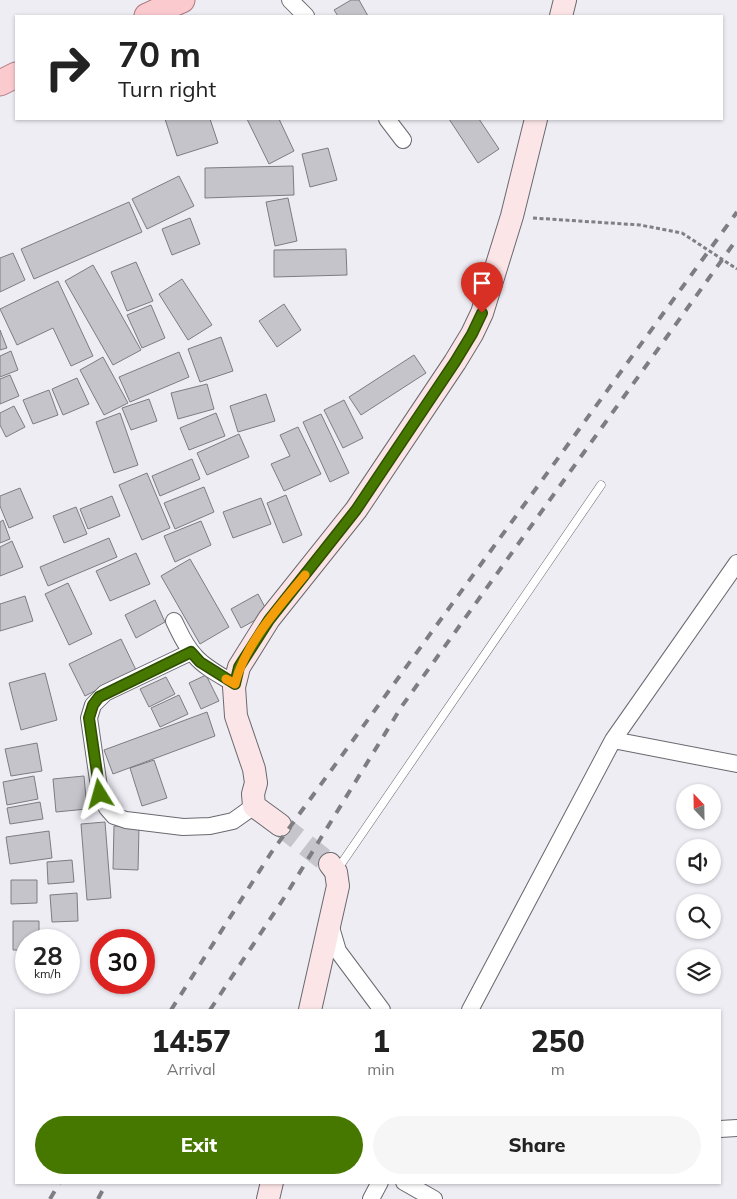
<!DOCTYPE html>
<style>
:root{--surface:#fff;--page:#f6f6f6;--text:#222;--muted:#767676;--accent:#467800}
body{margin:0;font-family:Mulish,sans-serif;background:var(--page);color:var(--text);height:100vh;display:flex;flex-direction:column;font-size:19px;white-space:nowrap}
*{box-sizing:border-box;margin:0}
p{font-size:16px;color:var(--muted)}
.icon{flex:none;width:28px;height:28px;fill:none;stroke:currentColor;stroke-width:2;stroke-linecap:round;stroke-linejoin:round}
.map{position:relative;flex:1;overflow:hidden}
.sheet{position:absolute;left:15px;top:1009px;width:706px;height:175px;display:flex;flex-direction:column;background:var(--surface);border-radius:0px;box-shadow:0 1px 4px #0004}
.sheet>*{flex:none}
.guide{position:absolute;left:15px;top:15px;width:708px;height:105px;border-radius:0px;box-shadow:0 1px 4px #0004;background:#fff;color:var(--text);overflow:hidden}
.needle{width:32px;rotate:338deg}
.fabs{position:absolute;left:676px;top:784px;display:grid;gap:10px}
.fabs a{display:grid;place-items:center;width:45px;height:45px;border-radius:50%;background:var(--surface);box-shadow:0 1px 4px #0004;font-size:25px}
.speed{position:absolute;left:15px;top:929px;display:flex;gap:10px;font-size:25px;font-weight:700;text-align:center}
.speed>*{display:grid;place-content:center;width:65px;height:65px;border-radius:50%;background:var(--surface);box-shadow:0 1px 4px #0004;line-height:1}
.speed small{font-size:12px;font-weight:400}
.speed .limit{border:8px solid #d22;background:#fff;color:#111}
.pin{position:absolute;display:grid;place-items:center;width:42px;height:42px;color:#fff;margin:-51px -21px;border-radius:50% 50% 50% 0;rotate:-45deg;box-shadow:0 0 5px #0007}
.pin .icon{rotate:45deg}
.me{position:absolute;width:55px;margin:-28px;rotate:352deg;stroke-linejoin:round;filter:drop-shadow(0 0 4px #0008)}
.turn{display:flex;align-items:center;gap:18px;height:105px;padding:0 20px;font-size:22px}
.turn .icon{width:65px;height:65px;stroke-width:2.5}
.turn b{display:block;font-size:35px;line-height:42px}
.eta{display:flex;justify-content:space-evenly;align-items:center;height:85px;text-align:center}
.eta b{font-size:30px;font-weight:800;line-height:35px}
.primary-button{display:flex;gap:10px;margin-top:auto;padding:10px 20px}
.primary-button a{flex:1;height:58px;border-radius:30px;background:var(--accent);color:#fff;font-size:20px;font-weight:800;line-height:58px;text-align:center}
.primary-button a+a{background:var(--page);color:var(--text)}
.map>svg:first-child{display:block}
.building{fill:#c5c4ca;stroke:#7c7c81}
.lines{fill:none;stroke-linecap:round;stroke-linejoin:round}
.secondary-tunnel{stroke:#c6c5cb;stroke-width:22;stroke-dasharray:22 11;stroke-linecap:butt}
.lane-casing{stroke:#6a696f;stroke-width:9}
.street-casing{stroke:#6a696f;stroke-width:18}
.secondary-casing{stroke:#6a696f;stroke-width:24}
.primary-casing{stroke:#ad7a80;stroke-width:27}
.path{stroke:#808084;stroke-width:3;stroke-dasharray:4 2.5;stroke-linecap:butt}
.lane{stroke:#fff;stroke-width:8}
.street{stroke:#fff;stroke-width:16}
.secondary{stroke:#fce5e7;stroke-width:22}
.primary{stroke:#facacf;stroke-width:25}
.rail{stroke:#7e7e82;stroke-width:4;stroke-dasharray:9 9;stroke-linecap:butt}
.route-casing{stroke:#2e4e00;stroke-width:12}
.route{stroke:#467800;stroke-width:9}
.slow{stroke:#f59e0b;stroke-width:9}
</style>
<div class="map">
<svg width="737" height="1199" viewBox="0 0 737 1199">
<rect width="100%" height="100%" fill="#eeedf4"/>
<path class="building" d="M351,0H359L368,16H338L334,10Z
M165,119H210L218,143L177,156Z
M247,119H279L294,151L269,164Z
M449,119H479L499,149L478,163Z
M328,148L337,180L310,187L302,154Z
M293,166L294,195L205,198V168Z
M179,176L194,206L147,229L132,199Z
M288,198L297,241L275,246L266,202Z
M129,202L142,232L34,279L21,249Z
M190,218L200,244L172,255L162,229Z
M346,249L347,275L274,277V250Z
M13,253L25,280L0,292V258Z
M136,262L153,301L127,311L111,272Z
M93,265L141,350L113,365L65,281Z
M182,279L212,325L188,340L159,294Z
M58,281L93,356L71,366L53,328L17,345L0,309Z
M284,304L301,330L277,347L259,321Z
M151,305L165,338L142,348L127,315Z
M0,330L7,348L0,350Z
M221,337L233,371L200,382L188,349Z
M11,351L18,370L0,377V356Z
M179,352L189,377L130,402L119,377Z
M414,355L426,373L361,415L349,397Z
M103,357L128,403L104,415L80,370Z
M10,375L19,396L0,404V379Z
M77,378L89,404L63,415L52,389Z
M207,384L214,409L178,419L171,393Z
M49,390L58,415L33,424L23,400Z
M266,394L275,421L238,432L230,406Z
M149,399L157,421L131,430L122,408Z
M344,400L363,438L343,448L324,410Z
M14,406L25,427L6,437L0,425V413Z
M120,413L138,465L114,473L96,422Z
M216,413L225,436L189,450L180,428Z
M321,414L349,473L330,482L303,422Z
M298,427L321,474L284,491L271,464L290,456L280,435Z
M239,434L249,457L207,475L197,453Z
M192,459L200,479L160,496L152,476Z
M147,473L170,528L142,540L119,485Z
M204,487L214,512L175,529L164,503Z
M20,488L33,518L9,528L0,506V496Z
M286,495L302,535L283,543L267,503Z
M112,496L120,516L88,529L80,509Z
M261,498L271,524L233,538L223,512Z
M76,507L87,534L64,543L53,516Z
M3,520L10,539L0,543V522Z
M201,521L211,545L175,562L164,536Z
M109,538L117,557L48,586L40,567Z
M12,541L23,567L0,576V547Z
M136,553L150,584L110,601L96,571Z
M190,559L229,627L200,644L161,576Z
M68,583L92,634L69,645L45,594Z
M258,594L268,613L241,628L231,609Z
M25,596L33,621L0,631V604Z
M155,600L165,622L136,638L125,615Z
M121,639L136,670L85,696L69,664Z
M45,673L57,720L21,730L9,683Z
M206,675L219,701L201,709L189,683Z
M166,677L175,694L149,707L140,689Z
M179,695L188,714L160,727L151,708Z
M207,712L215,736L113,774L104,750Z
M37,743L42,771L11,776L5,749Z
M154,760L167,798L142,806L130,768Z
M34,776L38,799L7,805L3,782Z
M84,776L87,809L56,812L53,779Z
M40,802L43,819L10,824L7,808Z
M105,822L111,898L87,900L81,824Z
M114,826L139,827L138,870L113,869Z
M49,831L52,858L10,864L6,837Z
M72,860L74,882L48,884L47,862Z
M11,880H37V903L11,904Z
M77,893L78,921L52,922L50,895Z
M13,921H39V940H26V950H13Z"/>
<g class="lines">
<path class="secondary-tunnel" d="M280,825L330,864"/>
<g class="lane-casing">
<path id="lane" d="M337,870L601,485"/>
</g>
<g class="street-casing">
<path id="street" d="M290,0L306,16
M387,119L403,140
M737,563L613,740L737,764
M174,621C180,633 185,646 195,656C205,668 222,676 235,684
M191,652L105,693L93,705L89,718L100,794L107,808L114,816L126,820L183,827L210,826L233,821L254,806
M330,924L338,951L382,1010
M470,1010L613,740
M720,1129L737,1128
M404,1182L434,1199
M371,1199L380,1182"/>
</g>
<g class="secondary-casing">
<path id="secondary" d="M561,16L565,0
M280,825L254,806L253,794L256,783L254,769L236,716L234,687L239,667L269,619L356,510L455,362L472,334L482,313L512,216L536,119
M310,1010L338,886L336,872L330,864
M268,1199L272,1182"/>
</g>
<g class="primary-casing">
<path id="primary" d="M147,16L182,0
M0,83L16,75"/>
</g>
<path class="path" d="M533,218L640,225L682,233L737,269"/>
<use href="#lane" class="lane"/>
<use href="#street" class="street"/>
<use href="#secondary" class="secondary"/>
<use href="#primary" class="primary"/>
<path class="rail" d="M171,1010L271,853L737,212
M210,1010L284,898L402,706L737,239
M50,1199L60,1182
M98,1199L107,1182"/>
</g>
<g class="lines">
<g class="route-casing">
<path id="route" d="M100,794L89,718L93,705L99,697L191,652L200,662L235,684L239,667L269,620L356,510L455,362L472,334L482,313"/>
</g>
<use href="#route" class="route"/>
<path class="slow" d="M226,679L235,684C245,644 279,607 305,575"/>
</g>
</svg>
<div class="fabs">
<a><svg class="needle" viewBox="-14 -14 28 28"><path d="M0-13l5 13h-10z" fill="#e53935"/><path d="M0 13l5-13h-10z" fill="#767676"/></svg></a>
<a><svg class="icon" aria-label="sound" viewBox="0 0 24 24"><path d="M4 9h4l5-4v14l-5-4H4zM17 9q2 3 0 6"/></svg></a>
<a><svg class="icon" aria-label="search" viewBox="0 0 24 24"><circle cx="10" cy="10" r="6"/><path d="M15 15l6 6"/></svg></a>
<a><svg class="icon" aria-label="layers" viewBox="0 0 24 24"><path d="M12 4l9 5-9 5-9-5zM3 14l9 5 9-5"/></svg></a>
</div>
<div class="speed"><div>28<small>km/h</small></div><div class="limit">30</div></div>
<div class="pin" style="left:482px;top:313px;background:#d93025"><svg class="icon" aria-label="arrive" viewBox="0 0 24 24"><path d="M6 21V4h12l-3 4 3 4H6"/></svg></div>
<svg class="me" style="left:100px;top:794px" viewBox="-20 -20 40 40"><path d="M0-17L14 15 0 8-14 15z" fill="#467800" stroke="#fff" stroke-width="4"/></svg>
<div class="guide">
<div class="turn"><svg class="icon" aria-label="right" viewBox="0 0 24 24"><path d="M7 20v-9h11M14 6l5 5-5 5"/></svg><div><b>70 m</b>Turn right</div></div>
</div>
<section class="sheet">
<div class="eta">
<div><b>14:57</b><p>Arrival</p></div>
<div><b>1</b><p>min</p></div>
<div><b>250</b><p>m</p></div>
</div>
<div class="primary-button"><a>Exit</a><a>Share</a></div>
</section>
</div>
